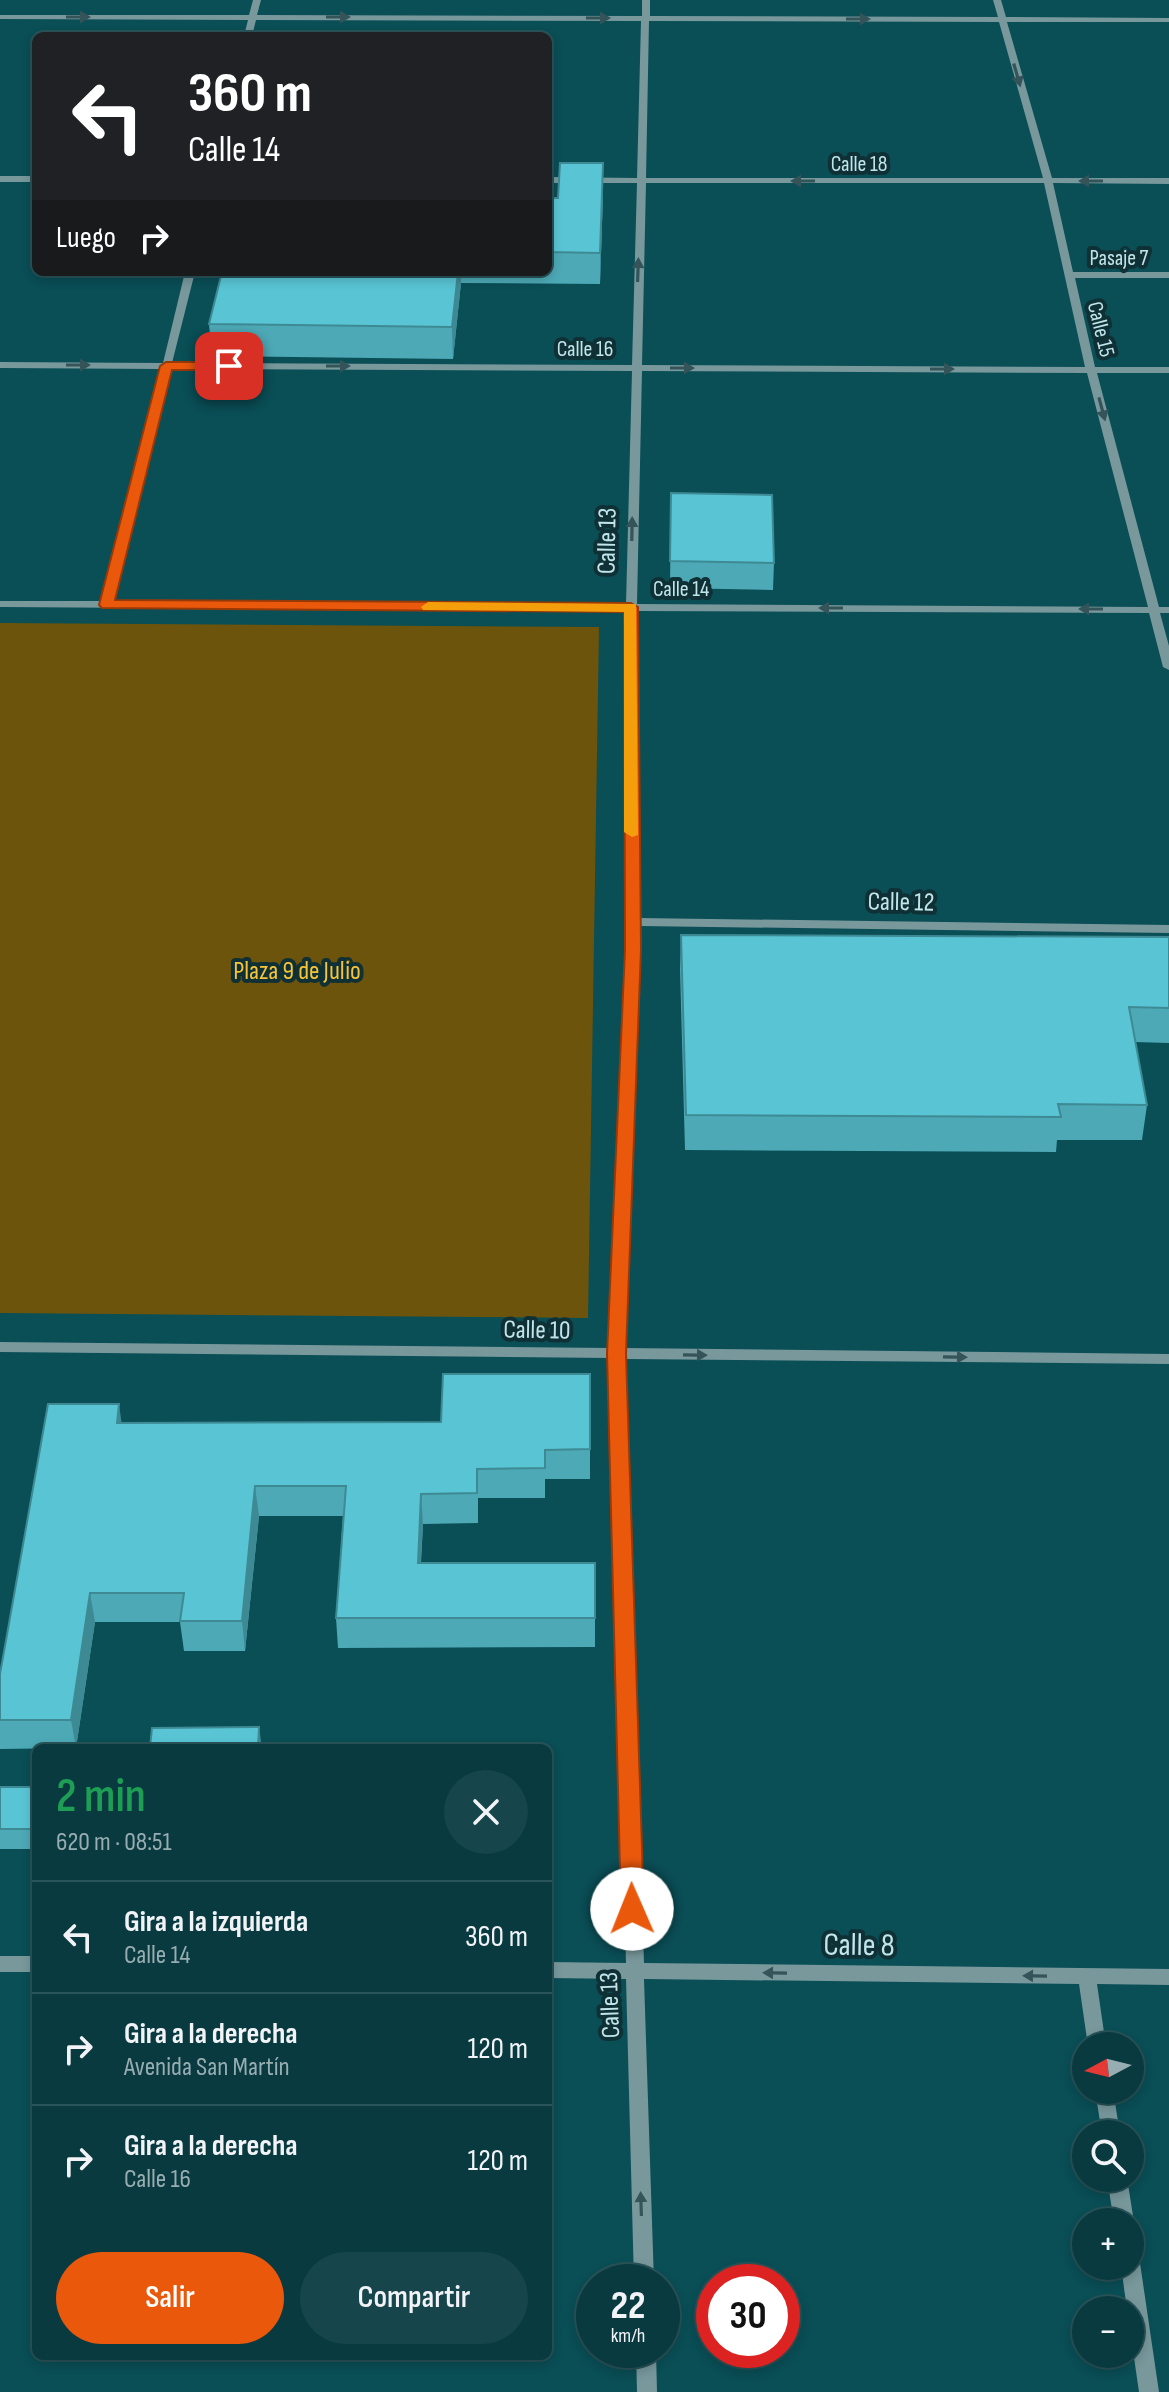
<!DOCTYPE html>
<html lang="es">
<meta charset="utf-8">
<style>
:root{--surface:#083a40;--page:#16454b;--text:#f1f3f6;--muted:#98adb1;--line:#295459;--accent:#ea580c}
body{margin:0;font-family:"Sofia Sans Condensed",sans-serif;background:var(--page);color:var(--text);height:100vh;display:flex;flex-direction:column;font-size:30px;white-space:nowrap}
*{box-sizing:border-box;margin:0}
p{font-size:26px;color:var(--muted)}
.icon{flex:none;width:44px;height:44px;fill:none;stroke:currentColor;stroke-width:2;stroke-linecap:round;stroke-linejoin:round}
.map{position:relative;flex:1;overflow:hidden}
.sheet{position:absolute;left:32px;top:1744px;width:520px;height:616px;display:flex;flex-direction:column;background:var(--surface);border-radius:12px;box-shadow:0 4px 12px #0003,0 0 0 2px var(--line)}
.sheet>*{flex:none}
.top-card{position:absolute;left:32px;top:32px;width:520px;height:244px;border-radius:12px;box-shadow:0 4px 12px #0003,0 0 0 2px var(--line);background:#202124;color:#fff;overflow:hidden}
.needle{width:52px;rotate:263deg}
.controls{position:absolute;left:1072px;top:2032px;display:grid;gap:16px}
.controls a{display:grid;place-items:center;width:72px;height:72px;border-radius:50%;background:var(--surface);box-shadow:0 4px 12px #0003,0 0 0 2px var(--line);font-size:40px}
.speed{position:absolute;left:576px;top:2264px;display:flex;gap:16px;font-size:40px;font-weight:700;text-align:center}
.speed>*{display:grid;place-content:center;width:104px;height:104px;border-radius:50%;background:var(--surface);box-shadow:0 4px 12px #0003,0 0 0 2px var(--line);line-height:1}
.speed small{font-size:20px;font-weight:400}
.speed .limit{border:12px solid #d22;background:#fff;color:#111}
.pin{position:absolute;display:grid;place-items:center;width:68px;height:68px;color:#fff;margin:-34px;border-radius:16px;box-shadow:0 4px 12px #0006}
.me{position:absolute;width:88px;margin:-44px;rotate:359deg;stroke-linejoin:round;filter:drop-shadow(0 0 6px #0008)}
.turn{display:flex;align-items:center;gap:28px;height:168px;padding:0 24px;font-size:36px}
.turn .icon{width:104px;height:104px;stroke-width:2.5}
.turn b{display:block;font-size:56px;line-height:68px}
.then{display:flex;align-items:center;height:76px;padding:0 24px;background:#0003;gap:16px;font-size:30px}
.round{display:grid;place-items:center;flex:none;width:84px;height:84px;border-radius:42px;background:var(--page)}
.summary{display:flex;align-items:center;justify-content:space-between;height:136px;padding:0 24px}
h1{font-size:48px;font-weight:600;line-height:60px;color:#1e9e55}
.action{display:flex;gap:16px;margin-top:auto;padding:16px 24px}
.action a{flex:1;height:92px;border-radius:48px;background:var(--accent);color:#fff;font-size:32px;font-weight:600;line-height:92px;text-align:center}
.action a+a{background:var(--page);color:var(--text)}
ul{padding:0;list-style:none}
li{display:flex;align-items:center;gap:24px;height:112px;padding:0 24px;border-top:2px solid var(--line)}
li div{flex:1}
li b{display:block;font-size:30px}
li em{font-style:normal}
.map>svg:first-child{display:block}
.green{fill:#6d540c}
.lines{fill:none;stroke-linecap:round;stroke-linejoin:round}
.minor{fill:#78989c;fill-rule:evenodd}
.wall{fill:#4da9b6}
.shaded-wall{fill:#3e8a94}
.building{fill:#59c5d4;stroke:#3e8a94;stroke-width:2}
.oneway{fill:#345459}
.route{fill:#ea580c;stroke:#983908;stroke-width:2}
.slow{fill:#f59e0b}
.labels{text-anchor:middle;stroke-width:8;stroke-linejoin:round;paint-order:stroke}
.far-street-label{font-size:22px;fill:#c0e5eb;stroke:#0f3035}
.street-label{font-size:26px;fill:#c0e5eb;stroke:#0f3035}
.park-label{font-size:26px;fill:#f7c437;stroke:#0f3035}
.near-street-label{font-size:32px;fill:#c0e5eb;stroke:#0f3035}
</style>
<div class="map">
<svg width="1169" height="2392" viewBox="0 0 1169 2392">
<rect width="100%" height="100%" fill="#0a4e56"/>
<path class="green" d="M0,623L599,627L588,1318L0,1313Z"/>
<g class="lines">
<path class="minor" d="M253,0H261L257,15L642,16V0H650V16L998,17L993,0H1001L1006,17L1169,18V22H1007L1052,178H1169V184L1053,183L1073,272H1169V278H1075L1095,367H1169V373H1097L1159,607H1169V613H1160L1169,646V670L1163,667L1149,613L637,611L639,918L1169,925V933L639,926L625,1348L1169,1354V1364L625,1359L644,1963L1169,1969V1985L1097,1984L1106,2046H1088L1079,1984L644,1979L654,2282H634L626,1979L548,1978V1962L626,1963L610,1358L0,1352V1342L610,1348L627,949L626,611L0,607V601H102L161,369L0,368V362L163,363L185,272H195L172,363L632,365L637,183H548V177L637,178L641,21L256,20L252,36H244L248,20L0,19V15H249ZM649,21L999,22L1043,178H646ZM646,183H1044L1085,367L642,365ZM171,369L632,371L626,604L113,601ZM642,371L1087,373L1148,607L637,604Z
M0,176H36V182H0Z
M0,1956H36V1972H0Z
M1095,2090H1113L1120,2134H1102Z
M1107,2178H1127L1134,2222L1131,2228L1130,2222H1114Z
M1130,2254L1137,2257L1140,2263L1159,2392H1139L1130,2330V2310H1127L1121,2266H1130Z
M636,2350H656L657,2392H637Z"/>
</g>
<path class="wall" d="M603,193L600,284L461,283L453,359L212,356L209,324L222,272H548V198Z
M671,493L774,563L773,590L670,588Z
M681,935L1169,937V1043L1135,1042L1147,1105L1142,1140H1057L1056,1152L685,1150L680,969Z
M590,1374V1479H545V1498H478V1523L423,1524L421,1563H595V1647L338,1648L336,1618L343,1516H259L245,1651H184L180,1622H95L76,1748L0,1749V1674L122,1423L441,1422Z
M0,1787H36V1849H0Z"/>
<path class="shaded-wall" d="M603,163V193L600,284V253Z
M458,272H461V283L453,359L452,327Z
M119,1404L123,1433L117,1423Z
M255,1486L259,1516L245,1651L242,1621Z
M421,1494L423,1524L419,1592L418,1563Z
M90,1593L95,1622L76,1748L71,1720Z
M259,1727L262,1748H258Z"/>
<path class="building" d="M560,163H603L600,253L548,252V198H558Z
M222,272H458L452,327L209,324Z
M671,493L772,495L774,563L670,561Z
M681,935L1169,937V1008L1129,1007L1147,1105L1058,1104L1061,1117L686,1115Z
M443,1374H590V1449L545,1450V1468L477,1469V1493L421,1494L418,1563H595V1618H336L346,1486H255L242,1621H180L184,1593H90L71,1720H0V1674L48,1404H119L117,1423L441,1422Z
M259,1727L258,1748H150L152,1728Z
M0,1787H36V1829H0Z"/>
<defs><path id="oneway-solid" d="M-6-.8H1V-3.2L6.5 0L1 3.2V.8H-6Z" transform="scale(2)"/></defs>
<g class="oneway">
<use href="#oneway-solid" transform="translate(78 17)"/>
<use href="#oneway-solid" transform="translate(338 17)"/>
<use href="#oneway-solid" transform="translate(598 18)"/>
<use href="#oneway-solid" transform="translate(858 19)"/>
<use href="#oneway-solid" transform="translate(1017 75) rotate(74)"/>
<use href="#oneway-solid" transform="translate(803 181) rotate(-180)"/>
<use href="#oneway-solid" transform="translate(1091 181) rotate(-180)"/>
<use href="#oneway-solid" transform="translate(638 270) rotate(-88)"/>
<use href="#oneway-solid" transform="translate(78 365)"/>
<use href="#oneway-solid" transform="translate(338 366)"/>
<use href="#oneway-solid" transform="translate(682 368)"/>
<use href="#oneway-solid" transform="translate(942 369)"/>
<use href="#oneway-solid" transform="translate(1102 409) rotate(75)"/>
<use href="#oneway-solid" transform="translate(632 529) rotate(-89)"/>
<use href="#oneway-solid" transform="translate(831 608) rotate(-180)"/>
<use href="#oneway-solid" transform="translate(1091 609) rotate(-180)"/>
<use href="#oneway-solid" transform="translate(695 1355) rotate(1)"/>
<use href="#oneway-solid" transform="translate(955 1357) rotate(1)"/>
<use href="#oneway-solid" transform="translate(775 1973) rotate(-179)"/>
<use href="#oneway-solid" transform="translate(1035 1976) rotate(-179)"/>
<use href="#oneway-solid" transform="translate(641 2204) rotate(-92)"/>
</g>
<path class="route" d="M166,362H229L235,366L229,370H172L115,600L631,603L638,607L641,949L626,1354L644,1909L641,1916L632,1919L624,1916L621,1909L607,1354L625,949L624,612L102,608L99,605L160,366Z"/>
<path class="slow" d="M428,602L636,604L638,835L632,837L624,832V612L423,610L421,607Z"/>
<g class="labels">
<g class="far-street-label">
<text x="859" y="171">Calle 18</text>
<text x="1119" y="265">Pasaje 7</text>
<text transform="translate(1102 329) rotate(76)" y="8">Calle 15</text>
<text x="585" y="356">Calle 16</text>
<text x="681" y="596">Calle 14</text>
</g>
<g class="street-label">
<text transform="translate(606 541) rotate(-89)" y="9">Calle 13</text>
<text transform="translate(901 901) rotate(1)" y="9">Calle 12</text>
<text transform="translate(537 1329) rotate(1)" y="9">Calle 10</text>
<text transform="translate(609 2005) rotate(-92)" y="9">Calle 13</text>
</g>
<g class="park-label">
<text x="297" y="979">Plaza 9 de Julio</text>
</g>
<g class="near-street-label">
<text transform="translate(859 1944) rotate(1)" y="11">Calle 8</text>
</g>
</g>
</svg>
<div class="controls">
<a><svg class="needle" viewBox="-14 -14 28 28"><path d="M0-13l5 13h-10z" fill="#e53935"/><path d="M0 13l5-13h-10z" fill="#98adb1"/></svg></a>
<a><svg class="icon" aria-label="search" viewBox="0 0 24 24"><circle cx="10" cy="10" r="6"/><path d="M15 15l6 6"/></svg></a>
<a>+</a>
<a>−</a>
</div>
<div class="speed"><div>22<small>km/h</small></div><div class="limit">30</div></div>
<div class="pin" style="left:229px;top:366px;background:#d93025"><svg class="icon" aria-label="arrive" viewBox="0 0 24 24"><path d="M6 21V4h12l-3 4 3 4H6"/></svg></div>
<svg class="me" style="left:632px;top:1909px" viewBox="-20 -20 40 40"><circle r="19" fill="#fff"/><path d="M0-13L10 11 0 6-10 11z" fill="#ea580c"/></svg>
<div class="top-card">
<div class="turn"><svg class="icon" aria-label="left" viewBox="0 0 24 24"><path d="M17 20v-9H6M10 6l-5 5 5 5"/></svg><div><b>360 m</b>Calle 14</div></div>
<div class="then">Luego<svg class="icon" aria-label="right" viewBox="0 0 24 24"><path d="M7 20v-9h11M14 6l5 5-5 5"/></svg></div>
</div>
<section class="sheet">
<div class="summary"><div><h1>2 min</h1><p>620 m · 08:51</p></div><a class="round"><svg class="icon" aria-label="close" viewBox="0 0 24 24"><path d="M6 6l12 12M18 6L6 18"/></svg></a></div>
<ul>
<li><svg class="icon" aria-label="left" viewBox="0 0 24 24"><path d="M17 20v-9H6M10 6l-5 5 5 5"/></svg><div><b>Gira a la izquierda</b><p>Calle 14</p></div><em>360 m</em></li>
<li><svg class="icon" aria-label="right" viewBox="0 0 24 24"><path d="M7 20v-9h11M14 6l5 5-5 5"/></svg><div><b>Gira a la derecha</b><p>Avenida San Martín</p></div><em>120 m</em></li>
<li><svg class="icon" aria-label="right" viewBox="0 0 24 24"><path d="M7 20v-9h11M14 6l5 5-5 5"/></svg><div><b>Gira a la derecha</b><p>Calle 16</p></div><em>120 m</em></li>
</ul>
<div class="action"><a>Salir</a><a>Compartir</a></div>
</section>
</div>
